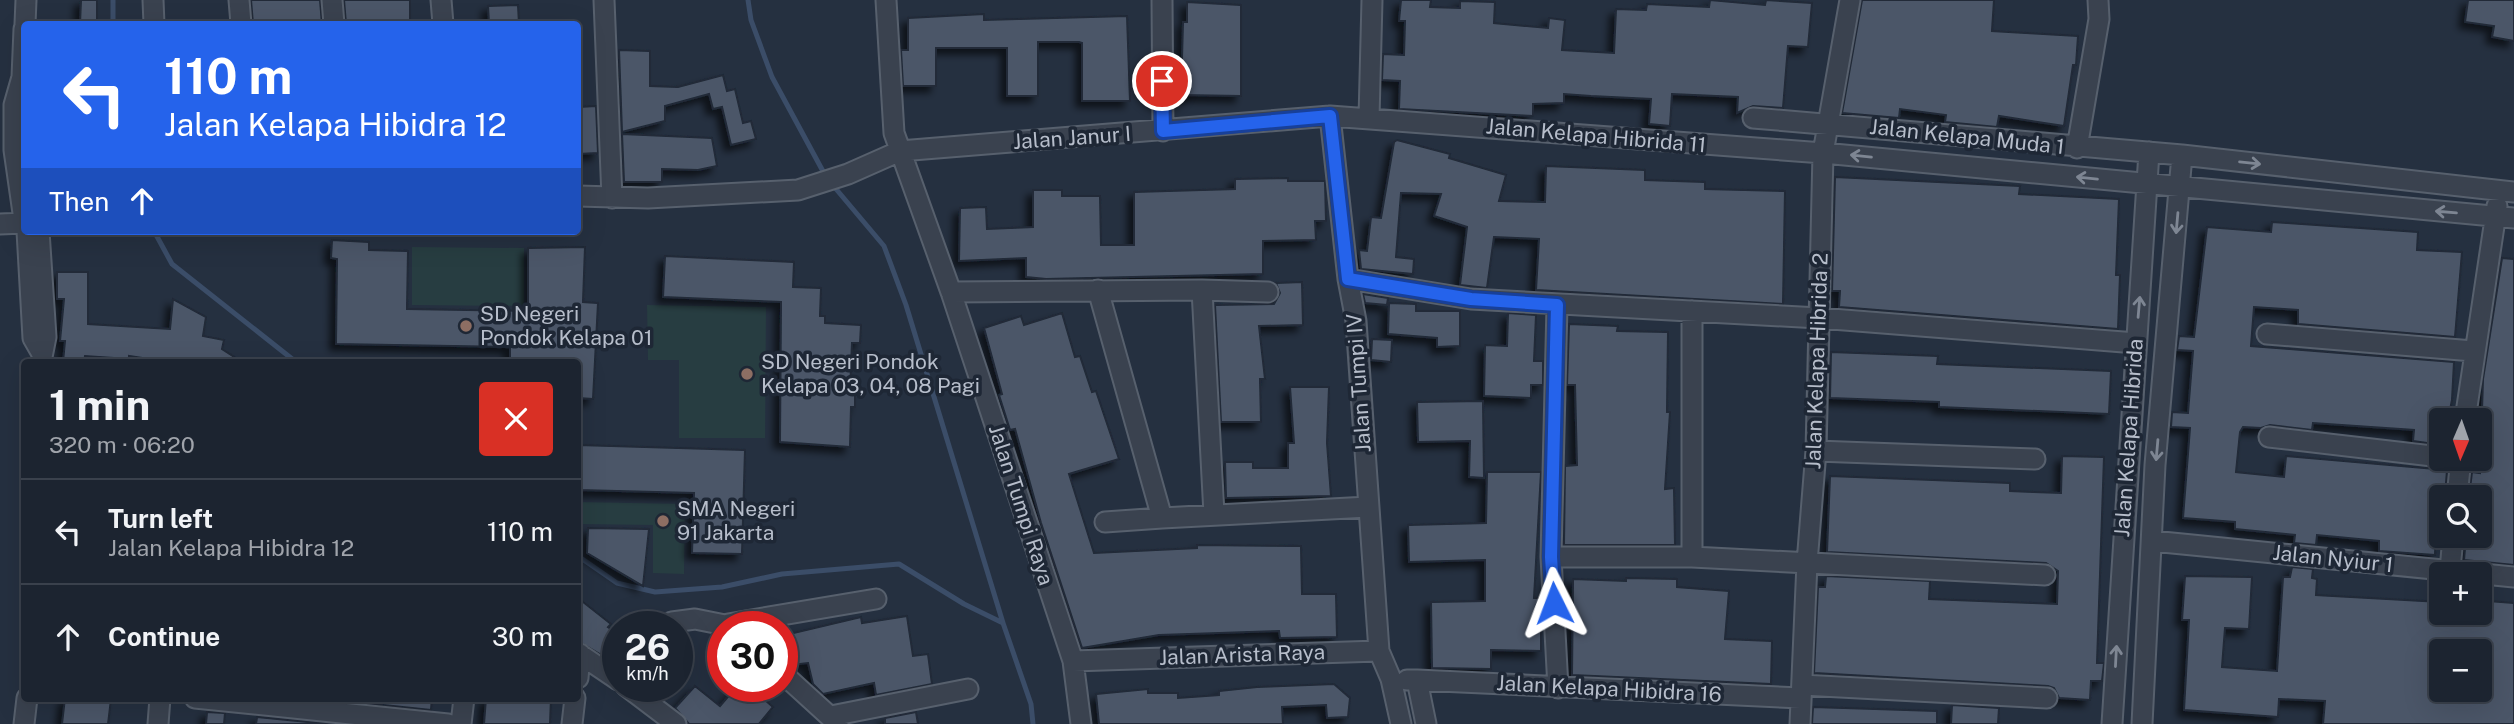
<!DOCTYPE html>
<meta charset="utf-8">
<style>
:root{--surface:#1c2430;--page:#29303c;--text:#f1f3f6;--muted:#a0a4ab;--line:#3a414c}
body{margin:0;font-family:"Public Sans",sans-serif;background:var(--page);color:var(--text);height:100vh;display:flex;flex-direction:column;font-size:26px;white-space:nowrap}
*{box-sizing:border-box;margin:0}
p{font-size:23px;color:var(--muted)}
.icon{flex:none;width:38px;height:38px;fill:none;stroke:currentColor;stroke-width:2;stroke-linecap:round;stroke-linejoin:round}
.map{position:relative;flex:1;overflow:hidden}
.drawer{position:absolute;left:21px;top:359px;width:560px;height:343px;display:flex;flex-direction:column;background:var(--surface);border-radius:7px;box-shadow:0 7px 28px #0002,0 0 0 2px var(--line)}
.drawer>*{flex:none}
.hud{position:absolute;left:21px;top:21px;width:560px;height:214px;border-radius:7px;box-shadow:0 7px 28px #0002,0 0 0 2px var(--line);background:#2563eb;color:#fff;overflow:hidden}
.needle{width:46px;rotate:182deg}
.tools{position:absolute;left:2429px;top:408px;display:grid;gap:14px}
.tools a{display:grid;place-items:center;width:63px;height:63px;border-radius:7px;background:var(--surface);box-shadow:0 7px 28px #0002,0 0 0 2px var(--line);font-size:35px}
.speed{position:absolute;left:602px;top:611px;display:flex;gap:14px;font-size:35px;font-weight:700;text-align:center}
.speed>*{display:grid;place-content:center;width:91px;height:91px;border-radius:50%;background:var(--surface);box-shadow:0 7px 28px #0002,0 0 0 2px var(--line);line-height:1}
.speed small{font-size:18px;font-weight:400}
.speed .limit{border:10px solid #d22;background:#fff;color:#111}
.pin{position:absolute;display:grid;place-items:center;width:60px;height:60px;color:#fff;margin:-30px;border:4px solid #fff;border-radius:50%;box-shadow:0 2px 7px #0007}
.me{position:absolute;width:77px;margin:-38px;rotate:357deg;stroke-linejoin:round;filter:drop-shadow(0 0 5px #0008)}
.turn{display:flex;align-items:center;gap:24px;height:147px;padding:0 28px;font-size:32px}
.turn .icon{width:91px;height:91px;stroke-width:2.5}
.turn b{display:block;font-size:49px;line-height:60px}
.then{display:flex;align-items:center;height:66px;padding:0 28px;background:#0003;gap:14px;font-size:26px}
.round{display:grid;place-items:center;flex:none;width:74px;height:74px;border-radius:7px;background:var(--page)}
.headline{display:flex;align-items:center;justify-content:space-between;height:119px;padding:0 28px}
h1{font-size:42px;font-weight:700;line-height:52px}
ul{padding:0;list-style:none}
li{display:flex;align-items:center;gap:21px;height:105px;padding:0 28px;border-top:2px solid var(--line)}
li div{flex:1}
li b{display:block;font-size:26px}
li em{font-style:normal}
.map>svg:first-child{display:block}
.green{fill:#273d41}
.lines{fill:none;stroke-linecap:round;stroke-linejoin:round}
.stream{stroke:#3b4d68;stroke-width:5}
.building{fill:#4b5768;stroke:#202937;stroke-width:2;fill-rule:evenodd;filter:url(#shadow)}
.minor-casing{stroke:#57606d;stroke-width:23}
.minor{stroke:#3a424f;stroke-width:19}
.oneway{stroke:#7e8693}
.route-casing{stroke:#184099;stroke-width:18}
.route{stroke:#2563eb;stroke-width:12}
.education-dot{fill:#8d6e63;stroke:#1e2735;stroke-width:2.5}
.labels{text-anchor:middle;stroke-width:7;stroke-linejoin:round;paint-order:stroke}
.street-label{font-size:21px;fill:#b6bdca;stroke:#1e2735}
.poi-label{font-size:21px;fill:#b6bdca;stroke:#1e2735;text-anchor:start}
</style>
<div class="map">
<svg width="2514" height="724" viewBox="0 0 2514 724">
<defs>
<filter id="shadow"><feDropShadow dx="-6" dy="6" stdDeviation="3.5" flood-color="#0009"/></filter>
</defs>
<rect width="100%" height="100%" fill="#253040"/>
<path class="green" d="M412,247L524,248V306L412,305Z
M647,305L766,307L765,438H679V360H648Z
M578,502L685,504L684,574L653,573V525L578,524Z"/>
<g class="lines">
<path class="stream" d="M113,0V24
M748,0L751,20L772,77L825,175
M831,183L884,246L906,305L1003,623
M154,231L172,264L296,362
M578,556L617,583L655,592L722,587L782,574L899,564L964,604L1003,623L1031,704L1033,724"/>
</g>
<path class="building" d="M81,0H97V24H80Z
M251,0H320L322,24H253Z
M344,0H410V24H346Z
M1401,0H1431L1430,7L1460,8V1L1495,2L1494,23L1548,28L1549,18L1565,20L1562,50L1614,53L1616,9L1646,10L1647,4L1709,7L1710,0L1765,5L1766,0L1812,3L1808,47L1788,46L1783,108L1753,106L1737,113L1738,97L1672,94L1670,126L1649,124L1651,99L1591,96L1564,94V103L1533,104V116L1399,109L1400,81L1382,80L1383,54L1404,55L1405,21H1399Z
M1862,0H1994L1992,31L2078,36L2076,65H2073L2064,126L1999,116L1997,127L1945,122L1946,115L1900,109L1899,118L1842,113Z
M2468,0H2514V41L2492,37L2494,26L2465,22Z
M1187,2L1241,5V96L1181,95L1183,22H1187Z
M518,5L519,24H489L488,6Z
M984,14V20L1127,16L1130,101H1082V43L1079,42H1038V96H1007V48H936V86H903L901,50H908V18Z
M619,50L650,51V86L678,87L723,75L727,91L735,89L743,123L751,121L756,139L731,145L722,107L713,109L709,94L665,106V121L622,132Z
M596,106L598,153L578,154V107Z
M622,134L712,138L717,166L698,170L662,169V182H624Z
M1397,140L1450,154L1449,158L1506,175L1499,201L1545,202L1546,166L1645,170V180L1705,182V189L1785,191L1783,304L1536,290L1539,239L1494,237L1487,288L1460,285L1467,227L1434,216L1441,194L1401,193L1396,257L1414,259L1413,274L1361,269L1359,250L1367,251L1371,217L1381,218L1394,142Z
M1835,177L2020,186L2019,194L2119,199L2116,275H2120L2118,329L1839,307L1840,291H1832Z
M1288,178V181H1325L1326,221H1315L1316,240L1263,241V274L1046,279L1026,277V258L959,261L960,208L986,207L987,229L1033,227V190H1062V196H1100L1101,245H1134V192L1235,189V179Z
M2272,222L2418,232L2417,250L2462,252L2455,337L2298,324V310L2254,307L2251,346L2454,362L2452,400L2448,420H2441V445L2413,441L2414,430L2313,423L2312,430L2270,425L2261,428L2243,427L2240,432L2236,472L2284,477L2286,456L2447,470L2445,497H2441V505H2437L2435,555L2379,551V541L2317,535L2316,545L2294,543L2295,535L2235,529V522L2183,518L2190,428L2171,427L2172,412L2188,413L2193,351L2177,350L2179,336L2194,337L2207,227L2271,232Z
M332,240L369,242V250L408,251L407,309L528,311V248L585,247L583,302L598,303L593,399L578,398V362H510V347L336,344L337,259L331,258Z
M665,256L794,262L793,287L821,288L820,316H825V323L861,325L860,343H852L850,391L855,392V407H851L850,447L780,442L781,302L663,297Z
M2502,258L2514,259V565L2464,560L2466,536H2480V497H2469L2472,472L2480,473L2483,379Z
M57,272H88V324L170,329L173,299L206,317L203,336L224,340L222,349L242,362H168L129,356V359L85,356L84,362H63L65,341H60L64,299H57Z
M1302,282L1303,325L1259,326L1265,379H1260L1261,422H1221L1215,305L1274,304L1280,293L1276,283Z
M1363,294L1388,298L1387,305L1365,303Z
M1389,303L1416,304V311H1460V346L1437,347V338L1388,334Z
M1062,313L1075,357L1080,356L1092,392L1096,391L1119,459L1069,474L1094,553L1197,548V545L1301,546L1302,594H1336L1337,637L1280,638L1279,631L1159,635L1082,648L1041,523L1015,429L1010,430L999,395L1002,394L984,328L1021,316L1024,325Z
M1508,313L1536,315L1534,361H1543V385H1531V398L1484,396L1485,345L1507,346Z
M1569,324L1618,326L1617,331L1668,332L1667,412H1670L1665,489L1674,488L1675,545H1564L1565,466L1577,465L1575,385H1567Z
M1372,339L1392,340L1391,362L1371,360Z
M1831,352L1938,356L1937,364L2111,371L2109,414L1939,407V402L1830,398Z
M1290,387H1329L1327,443L1331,496L1226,498L1225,462H1253V468H1288V443H1294Z
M1483,401L1484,478L1469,477L1470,441L1418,442L1417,402Z
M578,445L745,450L742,554L692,553L694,493L578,490Z
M2062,456L2104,457L2097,663H2104L2102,681H2091L2090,700L2059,698L2054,688L2048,686L1814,673L1818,587H1825L1826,576L1930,581L1929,599L2057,604L2058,571L2046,563L1827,552L1830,476L2010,483V491L2061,493Z
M1487,472H1541L1534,598H1541V651L1491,650V669L1432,668L1431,602L1485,601V560L1409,562L1408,525L1486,523Z
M588,528L649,529L643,586L587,553Z
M2292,567L2313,569L2312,578L2317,579L2316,595L2441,602V612H2480V605H2488V601L2514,603V724H2323L2325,701L2279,699L2278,717L2184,710L2189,620H2182L2185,576L2252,577L2249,629L2225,628L2222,667L2277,671L2283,577H2290ZM2441,651H2480V690H2441Z
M1626,578L1677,579V587L1729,591L1725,639L1772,641L1771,684L1572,675L1573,579L1626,581Z
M578,598L611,624L608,627L618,634V665L578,641Z
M907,616L913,656L928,654L932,684L876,695L874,683L823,694L813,684L808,663L791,665L785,635L861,617L862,623Z
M1334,684L1350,698L1348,717L1327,718L1326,705L1282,707L1283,724H1099L1096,694L1148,689V693H1178V698L1219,695V691L1257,687Z
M695,686L720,706L737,686H749L773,707L759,724H689L675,708Z
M65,698L111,699L108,724H62Z
M317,698H432L431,710Z
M486,698L521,701L551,698L550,724H484Z
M1952,705L1999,708L1998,724H1951Z
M1813,707L1937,711V724H1812Z
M207,712L225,713L224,724H206Z
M916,712L918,724H885V718Z
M257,717L328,724H256Z"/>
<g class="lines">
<g class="minor-casing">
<path id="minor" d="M153,0L154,24
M239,0L241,24
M332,0L334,24
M441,0L443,24
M604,0L612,198
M886,0L894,133L951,292L1073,661L1081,724
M1162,0L1163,131
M25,24L26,0
M24,29L22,77L14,105V150L24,220
M1330,116L1348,279L1356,321L1379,651L1391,679L1401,724
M1369,118L1372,0
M1753,118L2182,155L2514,192
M2077,148L2099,19L2098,0
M578,196L648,198L798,190L848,174L900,151L1330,116L1823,153L2514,218
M0,224L24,223
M27,231L33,338L41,352
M39,231L46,337L41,362
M1348,279L1471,299L1819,318L2136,343
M1098,290L1162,518L1368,507
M1202,290L1268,292
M951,292L1202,290L1214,514
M1557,305L1551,557L1558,688
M2267,334L2473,351
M2465,420L2497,206
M2269,437L2441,457
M1816,451L2035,459
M2457,497L2461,458
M1105,522L1162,518
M2152,541L2514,577
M1551,557H1692L2045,575
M1692,557V311
M2450,571L2453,536
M728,624L876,599
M668,626L672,622L695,619L730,626
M578,653L618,680
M1073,661L1379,651
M782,673L838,724
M578,678L580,654
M1407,680H1417L1426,724
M1417,680L1801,698
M1802,685L2047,698
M626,686L676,724
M195,698L448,724
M831,716L968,689
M24,724L27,698
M158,724L160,698
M461,724L464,698
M572,724L575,698
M1800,724L1807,563L1816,451L1823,153L1850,0
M2112,724L2149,152
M2142,724L2155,465L2182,155"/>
</g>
<use href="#minor" class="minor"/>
</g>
<defs><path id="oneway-shaft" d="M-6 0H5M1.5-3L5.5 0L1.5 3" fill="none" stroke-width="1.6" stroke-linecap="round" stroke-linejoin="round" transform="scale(1.75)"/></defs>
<g class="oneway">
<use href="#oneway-shaft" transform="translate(1861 156) rotate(-174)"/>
<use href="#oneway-shaft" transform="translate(2250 163) rotate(6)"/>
<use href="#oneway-shaft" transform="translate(2087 178) rotate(-174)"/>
<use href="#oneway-shaft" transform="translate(2446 212) rotate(-175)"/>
<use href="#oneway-shaft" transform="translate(2177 223) rotate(95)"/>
<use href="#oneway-shaft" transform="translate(2139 307) rotate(-85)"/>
<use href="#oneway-shaft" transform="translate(2157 450) rotate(95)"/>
<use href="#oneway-shaft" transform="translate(2116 656) rotate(-87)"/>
</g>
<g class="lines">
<g class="route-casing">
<path id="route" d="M1162,81L1163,131L1330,116L1348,279L1471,299L1557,305L1551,557L1554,603"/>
</g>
<use href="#route" class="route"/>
</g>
<g class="education-dot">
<circle cx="466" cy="326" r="7"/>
<circle cx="747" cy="374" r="7"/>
<circle cx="663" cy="521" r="7"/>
</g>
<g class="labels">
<g class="street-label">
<text transform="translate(1596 136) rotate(5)" y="7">Jalan Kelapa Hibrida 11</text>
<text transform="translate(1967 137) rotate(6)" y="7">Jalan Kelapa Muda 1</text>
<text transform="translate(1072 138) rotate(-4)" y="7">Jalan Janur I</text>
<text transform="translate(1817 361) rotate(-88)" y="7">Jalan Kelapa Hibrida 2</text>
<text transform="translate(1359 383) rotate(-94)" y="7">Jalan Tumpi IV</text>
<text transform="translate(2129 438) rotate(-86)" y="7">Jalan Kelapa Hibrida</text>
<text transform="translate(1021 505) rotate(72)" y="7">Jalan Tumpi Raya</text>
<text transform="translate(2333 559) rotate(6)" y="7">Jalan Nyiur 1</text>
<text transform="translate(1242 655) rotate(-2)" y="7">Jalan Arista Raya</text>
<text transform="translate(1609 689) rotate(3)" y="7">Jalan Kelapa Hibidra 16</text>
</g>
<g class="poi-label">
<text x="480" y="321">SD Negeri<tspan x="480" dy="24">Pondok Kelapa 01</tspan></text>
<text x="761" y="369">SD Negeri Pondok<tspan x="761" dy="24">Kelapa 03, 04, 08 Pagi</tspan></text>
<text x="677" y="516">SMA Negeri<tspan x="677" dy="24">91 Jakarta</tspan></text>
</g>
</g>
</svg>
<div class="tools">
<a><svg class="needle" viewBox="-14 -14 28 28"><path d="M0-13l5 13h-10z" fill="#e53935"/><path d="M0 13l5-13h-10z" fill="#a0a4ab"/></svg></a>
<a><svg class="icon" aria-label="search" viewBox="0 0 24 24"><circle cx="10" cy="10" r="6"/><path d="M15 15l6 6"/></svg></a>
<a>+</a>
<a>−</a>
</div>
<div class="speed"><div>26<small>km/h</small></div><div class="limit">30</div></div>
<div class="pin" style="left:1162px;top:81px;background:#d93025"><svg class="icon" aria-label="arrive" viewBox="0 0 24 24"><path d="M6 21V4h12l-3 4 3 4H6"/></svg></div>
<svg class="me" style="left:1554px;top:603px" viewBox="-20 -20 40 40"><path d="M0-17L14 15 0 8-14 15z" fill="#2563eb" stroke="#fff" stroke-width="4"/></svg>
<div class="hud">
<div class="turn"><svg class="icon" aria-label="left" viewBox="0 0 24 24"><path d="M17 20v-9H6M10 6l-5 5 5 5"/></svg><div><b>110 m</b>Jalan Kelapa Hibidra 12</div></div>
<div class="then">Then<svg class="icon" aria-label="ahead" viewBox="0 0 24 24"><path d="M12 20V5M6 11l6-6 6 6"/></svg></div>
</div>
<section class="drawer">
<div class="headline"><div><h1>1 min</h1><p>320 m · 06:20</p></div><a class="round" style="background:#d93025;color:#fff"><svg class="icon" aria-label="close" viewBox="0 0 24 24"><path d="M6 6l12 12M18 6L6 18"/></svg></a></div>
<ul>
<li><svg class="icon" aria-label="left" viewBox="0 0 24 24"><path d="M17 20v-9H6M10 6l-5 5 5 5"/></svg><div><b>Turn left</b><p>Jalan Kelapa Hibidra 12</p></div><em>110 m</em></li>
<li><svg class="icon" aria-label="ahead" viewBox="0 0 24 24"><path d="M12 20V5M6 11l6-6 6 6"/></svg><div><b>Continue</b></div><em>30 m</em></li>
</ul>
</section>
</div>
